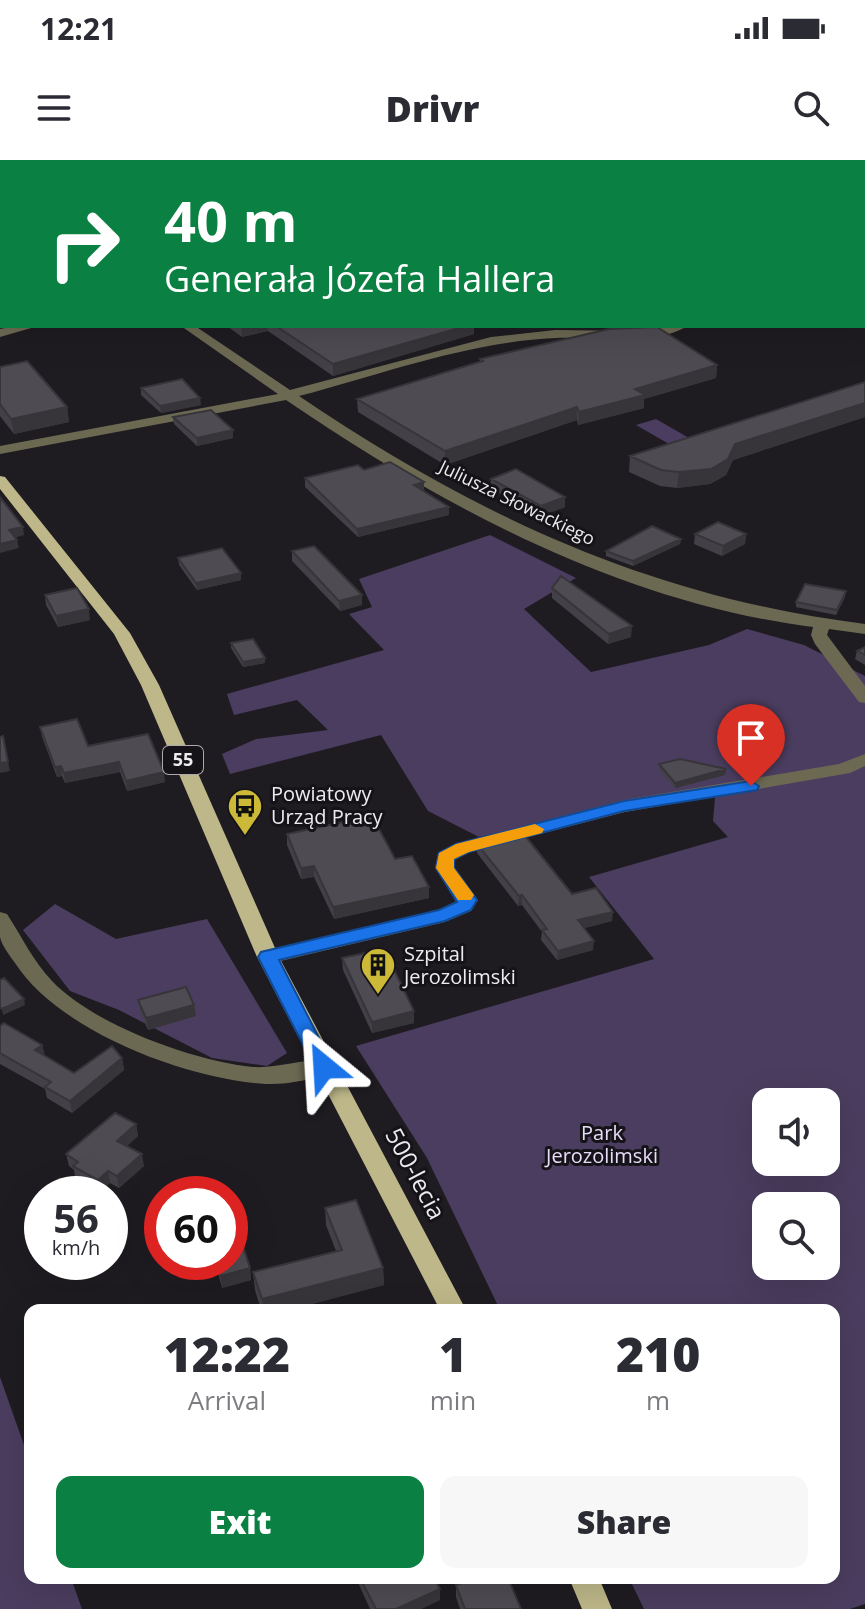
<!DOCTYPE html>
<meta charset="utf-8">
<style>
:root{--surface:#fff;--page:#f7f7f7;--text:#2b2b33;--muted:#7c7c81;--accent:#0b8043}
body{margin:0;font-family:"Open Sans",sans-serif;background:var(--page);color:var(--text);height:100vh;display:flex;flex-direction:column;font-size:30px;white-space:nowrap}
*{box-sizing:border-box;margin:0}
p{font-size:26px;color:var(--muted)}
.icon{flex:none;width:44px;height:44px;fill:none;stroke:currentColor;stroke-width:2;stroke-linecap:round;stroke-linejoin:round}
.map{position:relative;flex:1;overflow:hidden}
.sheet{position:absolute;left:24px;top:1144px;width:816px;height:280px;display:flex;flex-direction:column;background:var(--surface);border-radius:16px;box-shadow:0 8px 32px #0002}
.sheet>*{flex:none}
.guide{position:absolute;left:0px;top:0px;width:866px;height:168px;box-shadow:0 8px 32px #0002;background:#0b8043;color:#fff;overflow:hidden}
.tools{position:absolute;left:752px;top:928px;display:grid;gap:16px}
.tools a{display:grid;place-items:center;width:88px;height:88px;border-radius:16px;background:var(--surface);box-shadow:0 8px 32px #0002;font-size:40px}
.speed{position:absolute;left:24px;top:1016px;display:flex;gap:16px;font-size:40px;font-weight:700;text-align:center}
.speed>*{display:grid;place-content:center;width:104px;height:104px;border-radius:50%;background:var(--surface);box-shadow:0 8px 32px #0002;line-height:1}
.speed small{font-size:20px;font-weight:400}
.speed .limit{border:12px solid #d22;background:#fff;color:#111}
.pin{position:absolute;display:grid;place-items:center;width:68px;height:68px;color:#fff;margin:-82px -34px;border-radius:50% 50% 50% 0;rotate:-45deg;box-shadow:0 0 8px #0007}
.pin .icon{rotate:45deg}
.me{position:absolute;width:88px;margin:-44px;rotate:333deg;stroke-linejoin:round;filter:drop-shadow(0 0 6px #0008)}
.turn{display:flex;align-items:center;gap:28px;height:168px;padding:0 32px;font-size:36px}
.turn .icon{width:104px;height:104px;stroke-width:2.5}
.turn b{display:block;font-size:56px;line-height:68px}
.eta{display:flex;justify-content:space-evenly;align-items:center;height:136px;text-align:center}
.eta b{font-size:48px;font-weight:800;line-height:56px}
.cta{display:flex;gap:16px;margin-top:auto;padding:16px 32px}
.cta a{flex:1;height:92px;border-radius:16px;background:var(--accent);color:#fff;font-size:32px;font-weight:800;line-height:92px;text-align:center}
.cta a+a{background:var(--page);color:var(--text)}
.status{display:flex;justify-content:space-between;align-items:center;height:56px;padding:0 40px;background:var(--surface);direction:ltr}
.status svg{height:22px;fill:currentColor}
header{display:flex;justify-content:space-between;align-items:center;height:104px;padding:0 32px;background:var(--surface);font-size:36px;font-weight:800}
.map>svg:first-child{display:block}
.green{fill:#4b3d5f;fill-rule:evenodd}
.lines{fill:none;stroke-linecap:round;stroke-linejoin:round}
.minor{fill:#6c6953;fill-rule:evenodd}
.primary{fill:#bdb789;fill-rule:evenodd}
.wall{fill:#434147}
.shaded-wall{fill:#373539}
.building{fill:#4e4c52;stroke:#373539;stroke-width:2}
.route{fill:#1a73e8;stroke:#114b97;stroke-width:2}
.slow{fill:#f59e0b}
.labels{text-anchor:middle;stroke-width:6;stroke-linejoin:round;paint-order:stroke}
.far-street-label{font-size:18px;fill:#ecebee;stroke:#151318}
.shield{fill:#151318;stroke:#acaaae;stroke-width:2}
.shield-label{font-size:18px;font-weight:bold;fill:#ecebee}
.poi-label{font-size:20px;fill:#ecebee;stroke:#151318;text-anchor:start}
.park-label{font-size:20px;fill:#e6dbf8;stroke:#151318}
.near-street-label{font-size:24px;fill:#ecebee;stroke:#151318}
</style>
<div class="status"><b>12:21</b><svg viewBox="0 0 49 12"><path d="M0 12V9h3v3zM5 12V6h3v6zM10 12V3h3v9zM15 12V0h3v12zM26 1h20v11H26zM47 4h2v5h-2z"/></svg></div>
<header><svg class="icon" aria-label="menu" viewBox="0 0 24 24"><path d="M4 6h16M4 12h16M4 18h16"/></svg>Drivr<svg class="icon" aria-label="search" viewBox="0 0 24 24"><circle cx="10" cy="10" r="6"/><path d="M15 15l6 6"/></svg></header>
<div class="map">
<svg width="865" height="1449" viewBox="0 0 865 1449">
<rect width="100%" height="100%" fill="#1e1c21"/>
<path class="green" d="M656,259L689,278L669,284L636,265Z
M490,375L576,418L524,449L591,512L709,485L747,469L804,485L865,516V1444L850,1449H644L629,1418H834V1150H500L427,998L356,886L654,799L589,717L728,677L713,661L716,626L479,677L428,651L381,575L230,614L222,594L256,579L328,570L297,540L234,555L227,534L384,490L349,454L372,447L359,419ZM766,942H826V1002H766ZM766,1046H826V1106H766Z
M55,744L116,779L207,759L287,893L267,906L212,898L119,850L70,831L23,770Z
M0,1217L30,1302V1418H71L82,1449H0Z"/>
<g class="lines">
<path class="minor" d="M439,0H453L454,2H440Z
M864,52H865V59H864Z
M15,166H38L0,177V169Z
M181,166H195L290,230L491,177L555,170L638,171L663,166H687C658,186 590,176 555,178C468,182 382,214 299,236C476,356 651,437 865,464V474L829,469L827,475L865,526V543L859,542L815,484L811,475L813,467C622,443 443,347 286,240L0,294V286L278,234Z
M865,594V606L850,613L625,652L470,692L455,700V708L478,740L471,751L445,762L268,804L261,802L257,797L261,792L439,750L457,741L435,708L438,693L456,684L624,640L839,604Z
M0,752L7,754C22,777 33,801 52,821C94,865 193,901 253,907C277,909 314,896 332,901L335,907L332,913C312,919 287,925 266,924C186,919 60,872 15,803C10,796 2,786 0,777C0,769 0,760 0,752Z"/>
<path class="primary" d="M0,316L5,317L130,473L159,525L279,797L466,1150H440L257,797L141,525L114,474L0,329Z
M569,1418H599L612,1449H582Z"/>
</g>
<path class="wall" d="M170,0H420V2H173Z
M654,0H865V42L864,43V2H659Z
M0,33H2V144L0,142Z
M217,166H474V174L333,216L268,171L242,177L227,166L220,168Z
M480,199L717,205L716,218L644,239V248L578,265L577,260L445,305L358,252L357,239L480,201Z
M0,207L67,247L69,262L14,274L0,256Z
M865,222V257L733,300L726,315L710,324L677,328L660,326L629,312L630,296Z
M141,228L201,245L161,253L141,235Z
M173,257L233,278L197,286L174,264Z
M364,310L424,330L423,331L449,347V355L358,377L305,327V318Z
M491,319L565,337V347L541,356L490,328Z
M695,374H746L745,384L722,396L694,384Z
M681,379L680,384L633,406L606,396V391Z
M292,391L362,445L340,451L292,401Z
M178,398L241,413V420L197,430L179,405Z
M552,428L631,477L608,484L552,438Z
M846,431L845,437L836,455L796,447V442Z
M45,435L90,460L58,467L46,445Z
M231,483L265,498V503L243,507L231,488Z
M865,487V505L855,499L857,491Z
M40,567L88,586L165,622L127,631L120,612L65,623L62,616L57,617L42,577Z
M659,604L725,615L675,628L659,610Z
M287,674L395,699L429,738L334,759L314,717L301,719L287,685Z
M477,684L612,761L584,768L593,790L557,800L541,780L542,772L522,745L518,746L477,693Z
M342,798L414,851V863L372,873L343,810Z
M138,840L194,845L196,856L148,870L140,852Z
M0,866L42,885L45,896L74,913L122,898L124,910L72,953L47,938L45,929L0,904Z
M136,964L138,976L127,986L144,1006L119,1028L110,1023L100,1032L75,1018L74,1010L69,1006L66,994Z
M325,1048L383,1108L384,1125L289,1150H261L255,1130L253,1112L336,1091L326,1065Z
M215,1102H230L250,1108L251,1120L222,1128Z
M356,1418H434L440,1440L421,1449H370Z
M456,1425L521,1449H460L456,1437Z"/>
<path class="shaded-wall" d="M21,0H44L45,2H11Z
M0,4H2V16H1Z
M241,166H267L268,171L242,177Z
M466,166H474V174L333,216V204Z
M717,205L716,218L644,239V248L578,265L579,252L635,229Z
M200,238L201,245L161,253L160,246Z
M865,243V257L733,300L726,315L710,324L677,328L679,312L735,284Z
M67,247L69,262L14,274L11,259Z
M577,247V260L445,305V291Z
M233,270V278L197,286V278Z
M424,322V330L414,334V325Z
M565,337V347L541,356V346Z
M449,347V355L358,377L357,369Z
M23,367L24,375L11,379L9,370Z
M746,374L745,384L722,396L723,386Z
M681,379L680,384L633,406V401Z
M17,380L19,388L0,393V384Z
M241,413V420L197,430L196,423Z
M362,435V445L340,451L339,441Z
M89,449L90,460L58,467L56,456Z
M632,466L631,477L608,484L609,474Z
M265,498V503L243,507V502Z
M8,602L10,611L0,613V603Z
M119,602L120,612L65,623L64,613Z
M61,606L62,616L57,617L55,607Z
M726,609L725,615L675,628V623Z
M164,612L165,622L127,631L126,621Z
M314,706V717L301,719V708Z
M429,727V738L334,759L333,747Z
M522,735V745L518,746L519,736Z
M613,752L612,761L578,770V760Z
M594,781L593,790L557,800L558,791Z
M24,839L25,845L3,855L2,849Z
M194,845L196,856L148,870L146,858Z
M414,851V863L372,873V862Z
M42,885L45,896L35,890Z
M122,898L124,910L72,953L70,941Z
M136,964L138,976L119,993L117,981Z
M142,994L144,1006L119,1028L117,1016Z
M108,1011L110,1023L100,1032L98,1020Z
M250,1108L251,1120L222,1128L221,1116Z
M383,1108L384,1125L289,1150H263L262,1139Z
M440,1429V1440L421,1449H396Z"/>
<path class="building" d="M0,0H21L2,2V4H0Z
M186,0H418L408,2H190Z
M460,0H501L506,2H451Z
M678,0H865V33H864V2H683Z
M0,33H2V133L0,130Z
M276,166H466L333,204Z
M657,167L717,205L635,229L645,235L579,252L577,247L445,291L357,239L483,201L480,199L609,169Z
M27,201L67,247L11,259L0,244V207Z
M182,219L200,238L160,246L141,228Z
M865,222V243L735,284L728,299L711,309L679,312L661,310L630,296Z
M211,250L233,270L197,278L173,257Z
M390,302L424,322L414,325L449,347L357,369L305,318L358,305L364,310Z
M516,309L565,337L541,346L491,319Z
M0,337L23,367L9,370L17,380L0,384Z
M718,362L746,374L723,386L695,374Z
M652,366L681,379L633,401L606,391Z
M314,386L362,435L339,441L292,391Z
M222,388L241,413L196,423L178,398Z
M561,416L632,466L609,474L552,428Z
M805,424L846,431L837,450L796,442Z
M77,428L89,449L56,456L45,435Z
M253,479L265,498L243,502L231,483Z
M865,487V495L857,491Z
M77,559L88,586L148,574L164,612L126,621L119,602L64,613L61,606L55,607L40,567Z
M3,576L8,602L0,603V577Z
M680,599L726,609L675,623L659,604Z
M372,656L395,699L412,696L429,727L333,747L314,706L301,708L287,674Z
M522,672L572,734L596,728L613,752L578,760L594,781L558,791L542,770L547,769L522,735L519,736L477,684Z
M384,789L414,851L372,862L342,798Z
M4,818L24,839L2,849L0,847V820Z
M186,827L194,845L146,858L138,840Z
M4,863L42,885L35,890L74,913L112,886L122,898L70,941L45,927L51,922L0,893V866Z
M115,953L136,964L117,981L142,994L117,1016L108,1011L98,1020L73,1006L78,1002L66,994Z
M356,1040L383,1108L262,1139L253,1112L342,1090L325,1048Z
M237,1067L250,1108L221,1116L217,1102H230V1069Z
M360,1418H434L440,1429L396,1449H376Z
M475,1418H508L521,1449H465L456,1425Z"/>
<path class="route" d="M751,621L759,626L757,630L624,651L469,692L454,699V708L477,740L471,750L445,761L279,800L334,907L331,912H317L258,797L261,792L439,750L457,742L436,708L439,693L456,684L624,641Z"/>
<path class="slow" d="M535,664L544,669L542,673L469,692L454,699V708L474,735L471,740H458L436,708L439,693L456,684Z"/>
<defs>
<g id="bus-pin" transform="scale(1.8)"><path d="M0 17L-7.5 6A9.5 9.5 0 1 1 7.5 6Z" fill="#ccb938" stroke="#151318"/><path d="M-5-6H5V4H4V6H2V4H-2V6H-4V4H-5ZM-3.5-4V0h7V-4ZM-3.5 1.2v1.5H-2V1.2ZM2 1.2v1.5H3.5V1.2Z" fill="#111"/></g>
<g id="building-pin" transform="scale(1.8)"><path d="M0 17L-7.5 6A9.5 9.5 0 1 1 7.5 6Z" fill="#ccb938" stroke="#151318"/><path d="M-4-6H4V6H1V3H-1V6H-4ZM-2.5-4.3h1.7v1.8h-1.7ZM.8-4.3h1.7v1.8H.8ZM-2.5-1h1.7V.8h-1.7ZM.8-1h1.7V.8H.8Z" fill="#111"/></g>
</defs>
<g fill-rule="evenodd">
<use href="#bus-pin" x="245" y="646"/>
<use href="#building-pin" x="378" y="805"/>
</g>
<g class="labels">
<g class="far-street-label">
<text transform="translate(517 343) rotate(26)" y="6">Juliusza Słowackiego</text>
</g>
<rect class="shield" x="163" y="586" width="40" height="28" rx="6"/>
<g class="shield-label">
<text x="183" y="606">55</text>
</g>
<g class="poi-label">
<text x="271" y="641">Powiatowy<tspan x="271" dy="23">Urząd Pracy</tspan></text>
<text x="404" y="801">Szpital<tspan x="404" dy="23">Jerozolimski</tspan></text>
</g>
<g class="park-label">
<text x="602" y="980">Park<tspan x="602" dy="23">Jerozolimski</tspan></text>
</g>
<g class="near-street-label">
<text transform="translate(415 1014) rotate(62)" y="8">500-lecia</text>
</g>
</g>
</svg>
<div class="tools">
<a><svg class="icon" aria-label="sound" viewBox="0 0 24 24"><path d="M4 9h4l5-4v14l-5-4H4zM17 9q2 3 0 6"/></svg></a>
<a><svg class="icon" aria-label="search" viewBox="0 0 24 24"><circle cx="10" cy="10" r="6"/><path d="M15 15l6 6"/></svg></a>
</div>
<div class="speed"><div>56<small>km/h</small></div><div class="limit">60</div></div>
<div class="pin" style="left:751px;top:626px;background:#d93025"><svg class="icon" aria-label="arrive" viewBox="0 0 24 24"><path d="M6 21V4h12l-3 4 3 4H6"/></svg></div>
<svg class="me" style="left:324px;top:907px" viewBox="-20 -20 40 40"><path d="M0-17L14 15 0 8-14 15z" fill="#1a73e8" stroke="#fff" stroke-width="4"/></svg>
<div class="guide">
<div class="turn"><svg class="icon" aria-label="right" viewBox="0 0 24 24"><path d="M7 20v-9h11M14 6l5 5-5 5"/></svg><div><b>40 m</b>Generała Józefa Hallera</div></div>
</div>
<section class="sheet">
<div class="eta">
<div><b>12:22</b><p>Arrival</p></div>
<div><b>1</b><p>min</p></div>
<div><b>210</b><p>m</p></div>
</div>
<div class="cta"><a>Exit</a><a>Share</a></div>
</section>
</div>
